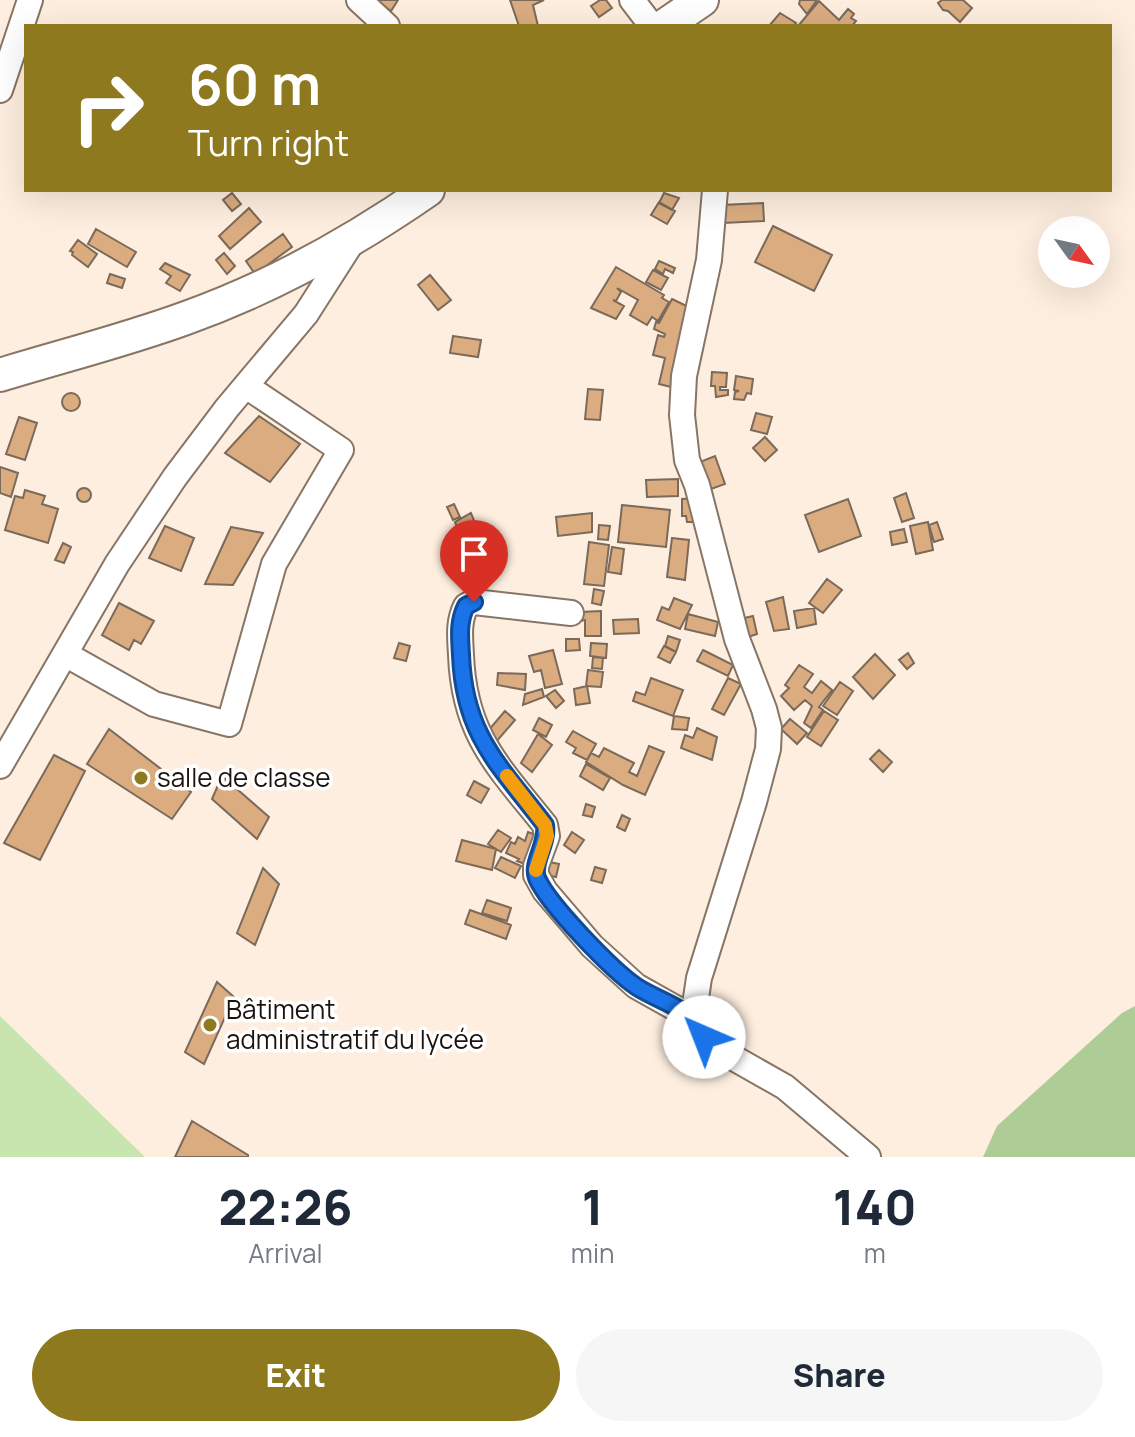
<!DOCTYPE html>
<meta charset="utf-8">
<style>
:root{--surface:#fff;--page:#f6f6f7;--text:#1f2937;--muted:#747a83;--accent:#8e791e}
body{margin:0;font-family:Manrope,sans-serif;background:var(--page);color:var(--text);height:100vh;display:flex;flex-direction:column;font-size:30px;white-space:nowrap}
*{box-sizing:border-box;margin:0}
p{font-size:26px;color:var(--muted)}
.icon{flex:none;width:44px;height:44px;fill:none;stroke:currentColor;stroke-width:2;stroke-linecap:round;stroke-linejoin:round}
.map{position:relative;height:1157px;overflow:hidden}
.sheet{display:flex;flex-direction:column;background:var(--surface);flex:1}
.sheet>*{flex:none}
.hud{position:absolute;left:24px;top:24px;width:1088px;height:168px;border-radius:0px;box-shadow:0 8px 32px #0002;background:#8e791e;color:#fff;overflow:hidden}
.needle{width:52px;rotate:123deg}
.buttons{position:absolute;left:1038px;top:216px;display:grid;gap:16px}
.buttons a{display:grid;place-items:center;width:72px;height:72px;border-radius:50%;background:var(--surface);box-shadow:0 8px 32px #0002;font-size:40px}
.pin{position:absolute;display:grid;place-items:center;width:68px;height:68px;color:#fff;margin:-82px -34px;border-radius:50% 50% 50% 0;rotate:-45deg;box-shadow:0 0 8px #0007}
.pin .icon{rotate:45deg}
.me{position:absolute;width:88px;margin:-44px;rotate:316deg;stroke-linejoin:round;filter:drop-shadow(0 0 6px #0008)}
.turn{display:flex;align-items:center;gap:28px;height:168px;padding:0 32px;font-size:36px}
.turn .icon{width:104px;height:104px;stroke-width:2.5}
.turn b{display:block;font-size:56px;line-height:68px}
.eta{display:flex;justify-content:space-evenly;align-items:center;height:136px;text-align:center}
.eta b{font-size:48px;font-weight:800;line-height:56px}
.button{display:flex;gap:16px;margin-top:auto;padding:16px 32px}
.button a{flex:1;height:92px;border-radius:48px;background:var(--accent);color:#fff;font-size:32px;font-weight:800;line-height:92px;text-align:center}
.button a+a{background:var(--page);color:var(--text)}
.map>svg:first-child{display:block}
.green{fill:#c8e5b0}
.forest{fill:#aecc96}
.building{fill:#daac80;stroke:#7b6a5a;stroke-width:2}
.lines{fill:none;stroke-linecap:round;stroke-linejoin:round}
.minor-casing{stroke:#877565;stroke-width:28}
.tertiary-casing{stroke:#877565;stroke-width:36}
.minor{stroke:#fff;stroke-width:24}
.tertiary{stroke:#fff;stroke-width:32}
.route-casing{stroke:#114b97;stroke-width:20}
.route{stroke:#1a73e8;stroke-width:14}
.slow{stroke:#f59e0b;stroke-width:14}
.poi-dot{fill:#8e791e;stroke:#fff;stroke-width:3}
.labels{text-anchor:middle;stroke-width:7;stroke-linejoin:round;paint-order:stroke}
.poi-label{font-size:26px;fill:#1b140e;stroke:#fff;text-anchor:start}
</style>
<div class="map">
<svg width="1135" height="1157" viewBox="0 0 1135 1157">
<rect width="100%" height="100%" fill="#feeedf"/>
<path class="green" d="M0,1016L145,1157H0Z"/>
<path class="forest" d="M1135,1006V1157H983L997,1126L1122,1013Z"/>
<path class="building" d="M376,0H398L391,11Z
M510,0H544L533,5L538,26H519Z
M600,0H606L612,8L599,17L591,6Z
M817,0L807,14L799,4L800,0Z
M942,0H963L972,8L960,22L948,11L943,10L938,3Z
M819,1L839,20L848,9L854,14L851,18L856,21L852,26H798Z
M780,13L796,23L793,26H769Z
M232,193L241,204L232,211L223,200Z
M664,193L679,198L672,210L659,203Z
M659,202L675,211L667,224L651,215Z
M763,203L764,221L723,223L722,205Z
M249,208L261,222L230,249L219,236Z
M773,226L832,255L814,291L755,262Z
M96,229L136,252L127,267L88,244Z
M283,234L292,247L255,274L246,261Z
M78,240L97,254L88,267L72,255L73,252L70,251Z
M224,253L235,266L227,274L216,260Z
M659,261L675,268L673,273L665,269L663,274L655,269Z
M165,263L190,275L180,291L166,283L171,276L160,269Z
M616,267L664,295L662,298L669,302L658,321L652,317L647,325L630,315L638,300L617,288L621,292L616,301L613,300L624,306L616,319L591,308Z
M653,270L668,278L661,290L646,282Z
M110,274L125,279L122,288L107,283Z
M430,275L451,300L438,310L418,285Z
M672,299L693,309L675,388L659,384L665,358L653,355L658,335L664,337L665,334L654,329L656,322L659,323Z
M453,336L481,340L478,357L450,353Z
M712,372L727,373L726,387H720V390H728V395L716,397L715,386H711Z
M736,376L753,379L751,394L747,393L744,400L734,399L735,392L739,391L734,390Z
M588,389L603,390L600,420L585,419Z
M62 402a9 9 0 1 1 18 0a9 9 0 1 1-18 0Z
M756,413L772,417L767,434L751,430Z
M259,416L300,444L270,482L225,453Z
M19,417L37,423L25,460L6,454Z
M765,437L777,450L765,461L753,448Z
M715,456L725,484L711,489L700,462Z
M0,467L18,473L11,497L0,493Z
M678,479V496L647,497L646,480Z
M77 495a7 7 0 1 1 14 0a7 7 0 1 1-14 0Z
M25,490L45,496L42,504L58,509L48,543L5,530L15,496L23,498Z
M906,493L914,518L902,522L894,498Z
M699,498L695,522H687L686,516H682V499Z
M848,499L861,536L819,552L805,515Z
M454,504L460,517L453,520L447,507Z
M622,505L670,510L666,547L618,542Z
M471,513L478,531L461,538L455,522Z
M592,513V532L558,536L556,517Z
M928,522L933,550L916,554L910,526Z
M937,522L943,539L934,542L929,525Z
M599,525L610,526L608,540L598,539Z
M165,526L194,538L181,571L149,558Z
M231,527L263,533L233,585L205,584Z
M904,529L907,542L892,545L890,532Z
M672,538L689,540L685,580L667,577Z
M482,541L498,545L493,572L476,568Z
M589,542L609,545L604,586L584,584Z
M63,543L71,547L64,563L55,560Z
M612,547L624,549L621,574L608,572Z
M827,579L842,590L823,613L809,603Z
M594,589L604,591L601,605L592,603Z
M783,597L789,629L774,631L766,602Z
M674,598L692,605L680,629L657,620L662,607L669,610Z
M119,603L154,621L141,644L134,640L129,650L102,635Z
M814,608L816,624L797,628L794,611Z
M601,611V636H585V620L580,621V612Z
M688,614L718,622L715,636L685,629Z
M753,616L757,634L745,638L740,619Z
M638,619L639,633L614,634L613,620Z
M668,636L680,640L676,652L665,646Z
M566,639H579L580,650L566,651Z
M399,643L410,646L406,661L394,658Z
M591,643L607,644L606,658L590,656Z
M664,646L676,652L670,663L658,657Z
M553,650L562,684L545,688L541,670L534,672L529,656Z
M703,650L733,665L728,676L697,661Z
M908,653L914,663L907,669L899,660Z
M875,654L895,675L873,699L853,677Z
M593,657L603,658L602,669L592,668Z
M799,665L813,674L804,687L812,693L821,681L832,690L819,707L823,710L811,728L804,723L812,706L805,700L794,710L781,696L789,688L785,685Z
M588,670L603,672L601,687L586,686Z
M498,673L526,674L525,690L497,685Z
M651,678L683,690L673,716L633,701L636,692L645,695Z
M728,678L741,684L724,715L712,709Z
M840,682L853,691L837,715L823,706Z
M587,686L590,703L576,705L574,689Z
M542,689L544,697L523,705L525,694Z
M555,690L564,701L556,708L546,696Z
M505,711L515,720L496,742L487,732Z
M824,711L838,720L821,746L807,737Z
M674,716L689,718L687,730L672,729Z
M539,718L552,725L546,737L533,730Z
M790,719L807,733L797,744L781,729Z
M697,728L717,737L712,760L681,748L685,735L693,738Z
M109,729L191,792L172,819L87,764Z
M573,731L596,744L587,760L573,753L576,748L566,742Z
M538,734L552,745L532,772L521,763Z
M649,746L664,752L645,795L623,785L586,762L591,753L599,757L604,748L634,763L629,772L637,776Z
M879,750L892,762L883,772L870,759Z
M54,755L85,771L40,860L4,843Z
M586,764L610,778L603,790L580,776Z
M222,776L269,817L257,839L212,799Z
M474,781L489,789L481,803L467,795Z
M586,804L595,807L592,817L583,815Z
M622,815L630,819L625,831L617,827Z
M498,830L511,838L501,852L488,844Z
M528,832L541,837L530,866L517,861L519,859L506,853L511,842L515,844L518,837L525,841Z
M572,832L584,840L575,853L564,845Z
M462,840L496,849L492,870L456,861Z
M501,857L521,866L515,878L495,868Z
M545,861L559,864L556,877L540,874Z
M595,867L606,870L602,883L591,880Z
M263,868L279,884L255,945L237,933Z
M487,900L511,908L507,921L482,913Z
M470,910L511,925L506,939L465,924Z
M217,982L234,997L204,1064L185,1052Z
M192,1121L248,1155V1157H175Z"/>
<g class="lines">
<g class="minor-casing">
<path id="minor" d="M359,0L387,26
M632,0L652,26
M0,90L30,0
M571,613L474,602L466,606C458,622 460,637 461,655C464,735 498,766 545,825L547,836L536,866V875L545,891L592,946L636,986L693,1018L704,1037L718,1049L785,1087L868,1157
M65,654L154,704L229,724L274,564L341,450L246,386
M0,766L117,564L175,477L227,408L306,314L354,239
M693,1018L699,978L754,802L768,749L769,728L764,709L737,639L697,485L687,460L682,415L684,376L709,260L715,190"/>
</g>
<g class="tertiary-casing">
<path id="tertiary" d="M664,26L702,0
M0,375C62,356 126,340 186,318C273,287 353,242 428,190"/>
</g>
<use href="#minor" class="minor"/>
<use href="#tertiary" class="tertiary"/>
</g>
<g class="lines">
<g class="route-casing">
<path id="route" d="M474,602L466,606C458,622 460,637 461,655C464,735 499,765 545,825C548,844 531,863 537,878C548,904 613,971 637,987C654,998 675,1004 691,1017C697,1021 701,1031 704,1037"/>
</g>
<use href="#route" class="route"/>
<path class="slow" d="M507,776L545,825L547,836L536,870"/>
</g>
<g class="poi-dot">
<circle cx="141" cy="778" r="8"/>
<circle cx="210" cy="1025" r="8"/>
</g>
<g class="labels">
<g class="poi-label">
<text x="157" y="787">salle de classe</text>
<text x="226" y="1019">Bâtiment<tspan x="226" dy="30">administratif du lycée</tspan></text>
</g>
</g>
</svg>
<div class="buttons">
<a><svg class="needle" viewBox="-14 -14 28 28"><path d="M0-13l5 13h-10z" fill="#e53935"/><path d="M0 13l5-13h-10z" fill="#747a83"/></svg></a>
</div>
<div class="pin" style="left:474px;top:602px;background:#d93025"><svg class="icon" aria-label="arrive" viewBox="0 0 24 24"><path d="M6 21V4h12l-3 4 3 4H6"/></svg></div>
<svg class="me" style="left:704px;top:1037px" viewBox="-20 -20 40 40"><circle r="19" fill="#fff"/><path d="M0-13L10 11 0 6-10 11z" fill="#1a73e8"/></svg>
<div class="hud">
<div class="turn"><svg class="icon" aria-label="right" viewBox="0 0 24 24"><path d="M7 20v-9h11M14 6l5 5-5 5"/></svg><div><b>60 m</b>Turn right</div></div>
</div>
</div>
<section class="sheet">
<div class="eta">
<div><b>22:26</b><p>Arrival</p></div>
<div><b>1</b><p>min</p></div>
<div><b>140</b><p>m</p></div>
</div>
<div class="button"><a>Exit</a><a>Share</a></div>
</section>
